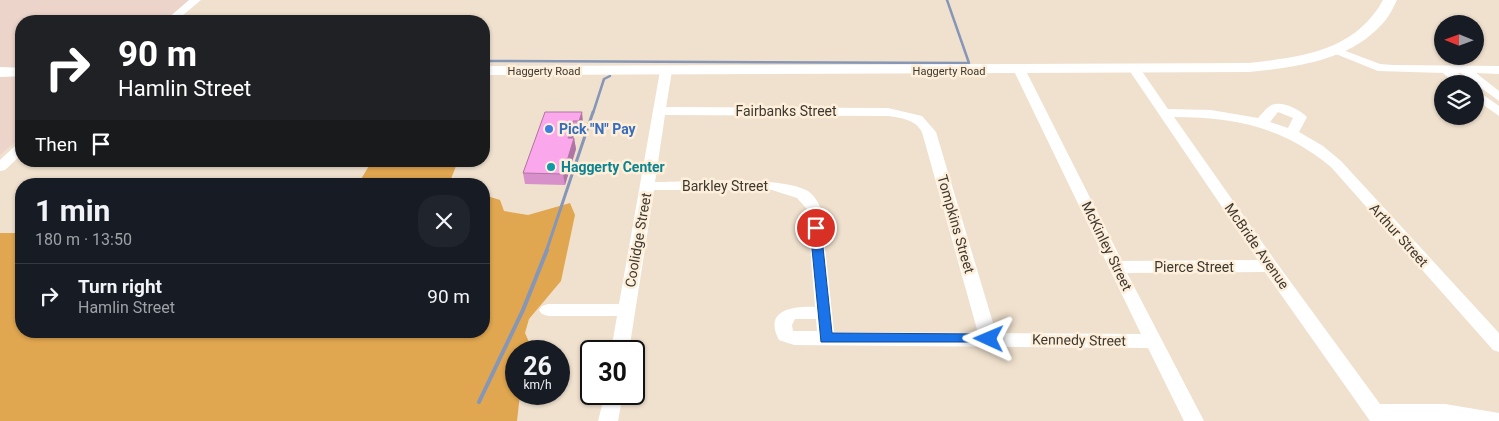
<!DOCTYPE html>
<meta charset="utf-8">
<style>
:root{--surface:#171b24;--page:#20242c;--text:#f1f3f6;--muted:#9ea1a6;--line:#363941}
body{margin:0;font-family:Roboto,sans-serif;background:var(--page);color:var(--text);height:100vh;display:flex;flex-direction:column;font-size:19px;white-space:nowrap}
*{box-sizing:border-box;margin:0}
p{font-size:16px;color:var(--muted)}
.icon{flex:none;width:28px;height:28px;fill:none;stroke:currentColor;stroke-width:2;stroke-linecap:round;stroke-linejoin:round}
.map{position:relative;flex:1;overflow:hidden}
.sheet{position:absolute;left:15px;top:178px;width:475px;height:160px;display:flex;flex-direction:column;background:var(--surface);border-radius:20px;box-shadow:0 1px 4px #0004}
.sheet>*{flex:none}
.hud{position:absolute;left:15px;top:15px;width:475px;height:152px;border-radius:20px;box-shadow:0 1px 4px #0004;background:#202124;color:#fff;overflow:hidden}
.needle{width:32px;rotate:271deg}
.fabs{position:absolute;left:1434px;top:15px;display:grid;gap:10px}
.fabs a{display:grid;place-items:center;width:50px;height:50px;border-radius:50%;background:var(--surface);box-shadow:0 1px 4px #0004;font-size:25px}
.speed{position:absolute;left:505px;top:340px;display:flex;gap:10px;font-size:25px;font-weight:700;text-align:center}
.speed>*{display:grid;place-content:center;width:65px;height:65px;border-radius:50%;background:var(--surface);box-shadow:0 1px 4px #0004;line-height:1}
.speed small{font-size:12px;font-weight:400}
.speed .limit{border:2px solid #111;border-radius:8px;background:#fff;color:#111}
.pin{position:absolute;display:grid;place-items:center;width:42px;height:42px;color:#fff;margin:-21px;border:2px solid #fff;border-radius:50%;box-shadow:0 1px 5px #0007}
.me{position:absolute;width:55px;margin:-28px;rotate:271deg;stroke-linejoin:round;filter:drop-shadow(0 0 4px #0008)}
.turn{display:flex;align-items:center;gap:18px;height:105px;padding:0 20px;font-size:22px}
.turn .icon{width:65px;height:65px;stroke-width:2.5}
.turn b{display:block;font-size:35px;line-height:42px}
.then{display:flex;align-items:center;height:48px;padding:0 20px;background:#0003;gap:10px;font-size:19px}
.round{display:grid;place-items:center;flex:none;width:52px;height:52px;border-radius:20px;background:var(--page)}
.headline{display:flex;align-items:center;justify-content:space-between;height:85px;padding:0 20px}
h1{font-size:30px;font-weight:700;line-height:38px}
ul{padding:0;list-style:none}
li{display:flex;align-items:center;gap:15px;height:65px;padding:0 20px;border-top:1px solid var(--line)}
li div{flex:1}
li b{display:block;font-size:19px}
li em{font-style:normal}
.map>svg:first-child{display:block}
.industrial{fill:#ecd4ca}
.green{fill:#e0a650}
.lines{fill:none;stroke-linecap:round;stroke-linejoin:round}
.stream-far2{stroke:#8696b7;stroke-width:2.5}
.stream-far1{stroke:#8696b7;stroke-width:3}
.stream{stroke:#8696b7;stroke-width:4}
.minor{fill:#fff;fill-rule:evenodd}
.major{fill:#fff;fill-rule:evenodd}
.wall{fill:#d790ca}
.shaded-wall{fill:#af76a4}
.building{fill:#faa8eb;stroke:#af76a4}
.route{fill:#1a73e8;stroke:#114b97}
.shop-dot{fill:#3f7fe0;stroke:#feefdb;stroke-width:2}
.culture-dot{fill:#0f9aa8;stroke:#feefdb;stroke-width:2}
.labels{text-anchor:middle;stroke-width:5;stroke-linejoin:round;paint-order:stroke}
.far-street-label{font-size:11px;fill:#3d3830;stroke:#feefdb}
.street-label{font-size:14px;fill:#3d3830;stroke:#feefdb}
.shop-label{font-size:14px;font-weight:bold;fill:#366cbe;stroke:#feefdb;text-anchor:start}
.culture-label{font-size:14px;font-weight:bold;fill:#0d838f;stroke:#feefdb;text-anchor:start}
</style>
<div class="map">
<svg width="1499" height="421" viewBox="0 0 1499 421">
<rect width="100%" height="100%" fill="#f0e1ce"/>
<path class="industrial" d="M0,0H190L163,21H21V67H0Z
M0,77H21V137L0,155Z"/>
<path class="green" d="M372,161H458L449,184H358Z
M484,195L500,200L504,211L528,215L570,203L575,215L561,281L529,319L525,333L533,351H516V394H520L517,421H0V233H21V331H484Z"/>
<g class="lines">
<path class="stream-far2" d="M484,61L969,63L947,0
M593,113L604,79L610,76"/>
<path class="stream-far1" d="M546,252L593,112"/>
<path class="stream" d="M479,402L523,310L547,250"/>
<path class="minor" d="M189,0H201L176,21H165Z
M1335,47L1380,64L1393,65L1499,66V74L1476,73L1499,91V101L1461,73H1458L1470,84H1456L1443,73L1378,71L1331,52V48Z
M1135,66L1139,67L1168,109L1211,110L1258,118C1262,114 1265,109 1270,106C1279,99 1300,109 1307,117L1299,132L1323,146L1341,161L1499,333V352L1493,350L1331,167C1283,127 1235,117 1174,117L1276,262L1380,404H1445L1499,413V421H1370L1265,272L1127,273L1204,421H1184L1148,348L794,345L779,340C763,310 793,306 815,307L807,209L797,198L772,190H654L629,351H611L617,316H548L542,314L539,310L542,306L548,304H619L660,71L666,67L672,71L666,107L888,108L922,116L936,132L996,333L1141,334L1014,71L1020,67L1026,71L1122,261L1258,260L1129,70ZM1278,112L1293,118L1288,128L1270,122ZM665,115L888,116C901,118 915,119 922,132L978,333L834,332L821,209C818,202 814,195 808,191C782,175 689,182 655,182ZM795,319H816L817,331H793L792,325Z
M1475,89L1499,106V116L1475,99Z
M21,144V155L5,170L0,171V160L16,145Z
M605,394H623L618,421H598Z"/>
<path class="major" d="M1383,0H1397C1393,8 1389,17 1383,23C1350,61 1296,67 1249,72L484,75V66L1249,63C1302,57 1355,51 1383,0Z
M0,67L21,68V76L0,77Z"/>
</g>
<path class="wall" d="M545,112L583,122L581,132H575L573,138H574L576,149L565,185L525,184L523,173Z"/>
<path class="shaded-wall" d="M582,112L583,122L581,132L579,121Z
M573,121L575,132L569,149L568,138Z
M574,138L576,149L565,185L563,174Z"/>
<path class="building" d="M545,112H582L579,121H573L568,138H574L563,174L523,173Z"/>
<path class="route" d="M816,224L821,228L832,333L989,334L996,339L994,342H821L810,228Z"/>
<circle class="shop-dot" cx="549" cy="129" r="5"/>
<circle class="culture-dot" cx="551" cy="167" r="5"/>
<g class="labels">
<g class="far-street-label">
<text x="544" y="75">Haggerty Road</text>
<text x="949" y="75">Haggerty Road</text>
</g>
<g class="street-label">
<text x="786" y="116">Fairbanks Street</text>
<text x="725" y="191">Barkley Street</text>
<text transform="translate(956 224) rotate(74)" y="5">Tompkins Street</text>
<text transform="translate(1399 235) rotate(48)" y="5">Arthur Street</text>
<text transform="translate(638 240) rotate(-80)" y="5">Coolidge Street</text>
<text transform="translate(1107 246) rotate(64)" y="5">McKinley Street</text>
<text transform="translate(1257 246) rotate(55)" y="5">McBride Avenue</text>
<text x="1194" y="272">Pierce Street</text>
<text transform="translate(1079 340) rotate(1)" y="5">Kennedy Street</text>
</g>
<g class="shop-label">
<text x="559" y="134">Pick "N" Pay</text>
</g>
<g class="culture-label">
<text x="561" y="172">Haggerty Center</text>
</g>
</g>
</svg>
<div class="fabs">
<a><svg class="needle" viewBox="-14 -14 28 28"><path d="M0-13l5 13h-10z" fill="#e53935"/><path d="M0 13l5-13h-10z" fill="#9ea1a6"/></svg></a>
<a><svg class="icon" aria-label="layers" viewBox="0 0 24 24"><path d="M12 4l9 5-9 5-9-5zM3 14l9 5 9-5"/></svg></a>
</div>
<div class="speed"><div>26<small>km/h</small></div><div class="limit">30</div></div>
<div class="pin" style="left:816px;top:228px;background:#d93025"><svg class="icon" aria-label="arrive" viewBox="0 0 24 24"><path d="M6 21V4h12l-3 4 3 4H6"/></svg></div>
<svg class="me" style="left:989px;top:339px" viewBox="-20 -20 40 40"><path d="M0-17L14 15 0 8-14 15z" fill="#1a73e8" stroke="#fff" stroke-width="4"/></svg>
<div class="hud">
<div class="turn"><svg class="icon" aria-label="right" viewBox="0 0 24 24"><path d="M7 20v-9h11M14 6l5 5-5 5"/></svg><div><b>90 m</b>Hamlin Street</div></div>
<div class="then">Then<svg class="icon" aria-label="arrive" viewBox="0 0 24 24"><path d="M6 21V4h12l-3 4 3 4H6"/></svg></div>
</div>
<section class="sheet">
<div class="headline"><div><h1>1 min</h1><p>180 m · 13:50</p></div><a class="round"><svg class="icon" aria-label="close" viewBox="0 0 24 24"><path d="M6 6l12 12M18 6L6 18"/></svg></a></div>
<ul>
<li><svg class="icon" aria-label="right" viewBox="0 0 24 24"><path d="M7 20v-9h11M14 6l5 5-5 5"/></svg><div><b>Turn right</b><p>Hamlin Street</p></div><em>90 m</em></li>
</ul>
</section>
</div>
